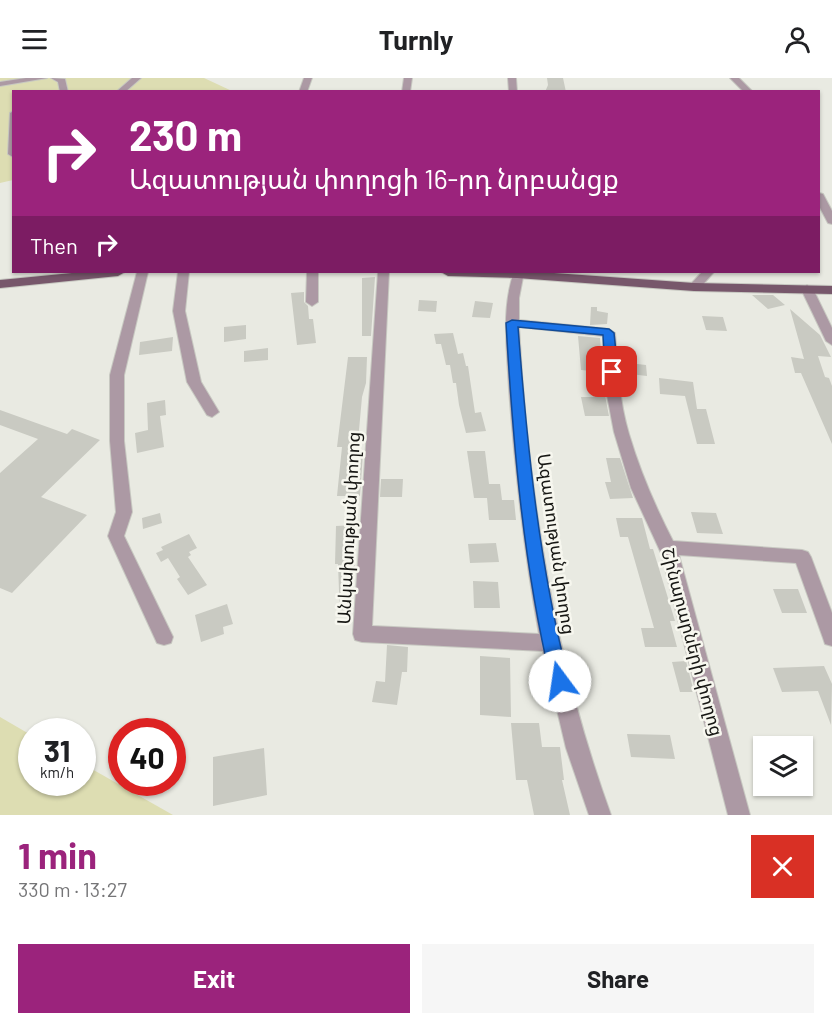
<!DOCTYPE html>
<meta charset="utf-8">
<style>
:root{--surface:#fff;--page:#f6f6f6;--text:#202124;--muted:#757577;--accent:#9b237c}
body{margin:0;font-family:Barlow,"Noto Sans Armenian",sans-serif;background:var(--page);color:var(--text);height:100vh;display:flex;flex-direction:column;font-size:22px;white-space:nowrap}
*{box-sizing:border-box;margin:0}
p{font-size:20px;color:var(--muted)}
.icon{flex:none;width:33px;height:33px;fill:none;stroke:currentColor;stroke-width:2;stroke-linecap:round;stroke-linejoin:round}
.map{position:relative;height:737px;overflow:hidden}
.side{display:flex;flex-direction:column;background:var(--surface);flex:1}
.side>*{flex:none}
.banner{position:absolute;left:12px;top:12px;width:808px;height:183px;border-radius:0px;box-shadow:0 2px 4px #0004;background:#9b237c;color:#fff;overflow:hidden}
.fabs{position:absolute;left:753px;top:658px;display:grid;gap:12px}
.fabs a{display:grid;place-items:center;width:60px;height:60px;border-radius:0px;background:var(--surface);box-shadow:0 2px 4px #0004;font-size:30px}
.speed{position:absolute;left:18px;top:640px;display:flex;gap:12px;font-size:30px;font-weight:700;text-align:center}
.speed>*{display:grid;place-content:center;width:78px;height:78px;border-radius:50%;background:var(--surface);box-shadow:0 2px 4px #0004;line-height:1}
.speed small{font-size:15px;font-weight:400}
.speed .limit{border:9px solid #d22;background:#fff;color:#111}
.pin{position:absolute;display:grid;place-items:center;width:51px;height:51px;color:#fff;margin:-26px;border-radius:12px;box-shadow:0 3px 9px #0006}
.me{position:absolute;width:66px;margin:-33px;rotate:346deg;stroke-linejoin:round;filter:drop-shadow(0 0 4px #0008)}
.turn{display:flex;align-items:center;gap:21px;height:126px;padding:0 18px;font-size:27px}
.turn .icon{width:78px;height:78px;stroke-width:2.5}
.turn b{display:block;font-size:42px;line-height:51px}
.then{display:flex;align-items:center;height:57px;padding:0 18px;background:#0003;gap:12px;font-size:22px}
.round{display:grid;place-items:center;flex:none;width:63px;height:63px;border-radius:0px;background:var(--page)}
.overview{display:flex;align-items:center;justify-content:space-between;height:102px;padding:0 18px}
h1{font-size:36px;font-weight:700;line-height:45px;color:var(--accent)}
.primary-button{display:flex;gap:12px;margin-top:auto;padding:12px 18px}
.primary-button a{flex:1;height:69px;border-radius:0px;background:var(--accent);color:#fff;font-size:24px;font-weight:700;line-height:69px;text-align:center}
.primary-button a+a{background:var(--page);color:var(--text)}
header{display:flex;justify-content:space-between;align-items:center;height:78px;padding:0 18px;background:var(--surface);font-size:27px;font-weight:700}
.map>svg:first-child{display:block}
.green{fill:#ddddb2}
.building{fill:#c9cac2}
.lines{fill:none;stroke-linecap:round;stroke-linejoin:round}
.minor-casing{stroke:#c7c8c1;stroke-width:2}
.major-casing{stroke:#c7c8c1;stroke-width:2}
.minor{fill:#ac99a4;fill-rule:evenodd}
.major{fill:#77576b;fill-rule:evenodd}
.route{fill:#1a73e8;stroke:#114b97;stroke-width:1.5}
.labels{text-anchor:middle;stroke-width:5;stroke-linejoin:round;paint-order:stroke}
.street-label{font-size:18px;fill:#171714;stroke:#f7f7ef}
</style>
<header><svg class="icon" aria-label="menu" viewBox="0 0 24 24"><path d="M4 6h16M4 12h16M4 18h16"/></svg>Turnly<svg class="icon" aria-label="person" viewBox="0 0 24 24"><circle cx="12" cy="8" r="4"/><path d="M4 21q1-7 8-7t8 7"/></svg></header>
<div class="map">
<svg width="832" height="737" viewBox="0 0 832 737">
<rect width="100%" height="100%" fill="#e9eae2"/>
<path class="green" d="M0,0H204L232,13L14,14L13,102L0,105Z
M0,639L31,657L32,705H82L83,686L173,737H0Z"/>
<path class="building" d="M547,0H563L566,14H545L548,7Z
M375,199L371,258H362V200Z
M304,214V224L308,228L309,241H313L316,265L297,267L291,215Z
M752,217H773L785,227L768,231Z
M419,222L437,223L436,234L418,233Z
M475,223L493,225L490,240L472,239Z
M591,229H597V233L608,235L607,246L590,247Z
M790,231L820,257L831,279L818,278L825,299L829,300L832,308V366L801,295H795L791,279L804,281Z
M702,238L723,239L727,253L706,252Z
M246,247V261L224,264V249Z
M453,255L458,276L463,275L466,288H468L475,335L481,334L486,353L466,355L459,327L456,305H453L450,287H446L441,266H436L434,256Z
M578,258L600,260L604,312L609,338H585L581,319H595L592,293L581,292Z
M173,259L172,273L139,277L140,264Z
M268,270V282L244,284V273Z
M348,279H367L366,305L362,319L359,352L358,375H363L360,418H337L342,369H337Z
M620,284L646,287L647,298L621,295Z
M659,300L693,304L697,331H706L715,366H697L685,318L660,316Z
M165,322L166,337L160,338L164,369L137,375L135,355L148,352L147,325Z
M0,332L67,356L72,351L100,362L41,419L87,437L12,515L0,510V395L38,361L0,347Z
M467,373H485L489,406H500L502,422H514L516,442H489L487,420H474Z
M606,380H620L633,420L610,421L605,404H611Z
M381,401H403L402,419H380Z
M691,434L716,435L723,456L697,455Z
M160,435L162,445L143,451L142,440Z
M616,440H642L650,471H653L675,543H670L677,569H645L641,550H654L628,459H620Z
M357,447L352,539H340L338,486H335L336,448Z
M189,456L197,470L189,474L191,477L188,479L207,507L188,517L177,501L180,499L168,480L161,484L156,475L163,472L161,469Z
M496,465L499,484L470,485L468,466Z
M473,503L498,504L500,530H474Z
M773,511H798L807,535H782Z
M227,526L233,546L223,549L224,556L201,564L195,537Z
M387,567L408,569L407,594H402L397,627L372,624L376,603L385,604Z
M480,578L510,580L511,639L480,637Z
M686,583L694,614H680L672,584Z
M824,588L832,606L831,647L818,613L782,614L773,590Z
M511,645H539L542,669H560L564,702H562L570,737H534L527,702H516Z
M627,656L670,657L675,681L631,679Z
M264,670L267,717L213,728V679Z"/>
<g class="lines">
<g class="minor-casing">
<path id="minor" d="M26,0H47L0,8V4Z
M51,0L65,1L68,14H60L58,4Z
M132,0H141L125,14H116Z
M304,0H312L307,14H299Z
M404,0H412L410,14H402Z
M508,0H516L517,14H509Z
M730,0H739L753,14H744Z
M14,33V79H13L8,76L10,35Z
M819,115L823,116L832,133V146L828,145L819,128Z
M137,194H148L124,297V363L132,434L124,458L173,559L171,565L164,567L157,565L108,458L116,434L110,363V297Z
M178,194H189L185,233L201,304L219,334L212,339L207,337L187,304L173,233Z
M307,194H318V224L312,228L306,224Z
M378,194H389L372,548L539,556C524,475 515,393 509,311C507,272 501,231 514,194H524L519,220V242L609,251L615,255C618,289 619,323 629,356C640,393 655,428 673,463L802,472L808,474L811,479L832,535V568L825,566L823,560L796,485L679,477L750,737H728L661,475L631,410L614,354L606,312L603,258L519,249C528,416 554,580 611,737H589L566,670L543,573L362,564L355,562L353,556Z
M702,194H714L698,212H690L688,209Z
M807,207L813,211L832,250V267L826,263L801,211Z"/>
</g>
<g class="major-casing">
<path id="major" d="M82,194H125L118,198L0,210V202Z
M441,194H540L694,205L832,208V216L694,213L517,200L448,198Z"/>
</g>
<use href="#minor" class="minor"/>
<use href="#major" class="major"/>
</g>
<path class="route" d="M512,242L609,251L614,255L618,294L612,298L605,294L603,257L518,249C527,367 539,488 569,603L566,609L560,611L553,609L551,603C523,486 513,365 506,245Z"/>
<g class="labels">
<g class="street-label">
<text transform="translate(349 450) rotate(-87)" y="6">Անկախության փողոց</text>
<text transform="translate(556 466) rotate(82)" y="6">Ազատության փողոց</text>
<text transform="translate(692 564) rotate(75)" y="6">Շինարարների փողոց</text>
</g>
</g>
</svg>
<div class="fabs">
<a><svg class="icon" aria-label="layers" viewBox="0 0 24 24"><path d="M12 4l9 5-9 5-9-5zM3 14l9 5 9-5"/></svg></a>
</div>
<div class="speed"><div>31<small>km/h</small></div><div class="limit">40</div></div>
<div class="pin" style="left:612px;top:294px;background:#d93025"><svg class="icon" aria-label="arrive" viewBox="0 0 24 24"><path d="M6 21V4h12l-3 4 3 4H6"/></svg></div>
<svg class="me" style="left:560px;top:603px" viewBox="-20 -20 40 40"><circle r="19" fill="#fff"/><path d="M0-13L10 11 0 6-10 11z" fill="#1a73e8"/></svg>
<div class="banner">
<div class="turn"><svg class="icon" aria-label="right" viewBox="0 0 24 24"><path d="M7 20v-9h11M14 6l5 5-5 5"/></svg><div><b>230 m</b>Ազատության փողոցի 16-րդ նրբանցք</div></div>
<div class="then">Then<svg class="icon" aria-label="right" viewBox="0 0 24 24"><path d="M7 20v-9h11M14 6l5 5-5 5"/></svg></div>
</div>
</div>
<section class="side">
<div class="overview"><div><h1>1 min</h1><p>330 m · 13:27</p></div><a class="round" style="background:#d93025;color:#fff"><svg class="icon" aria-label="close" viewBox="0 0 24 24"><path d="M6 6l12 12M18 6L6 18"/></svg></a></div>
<div class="primary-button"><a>Exit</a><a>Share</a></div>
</section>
